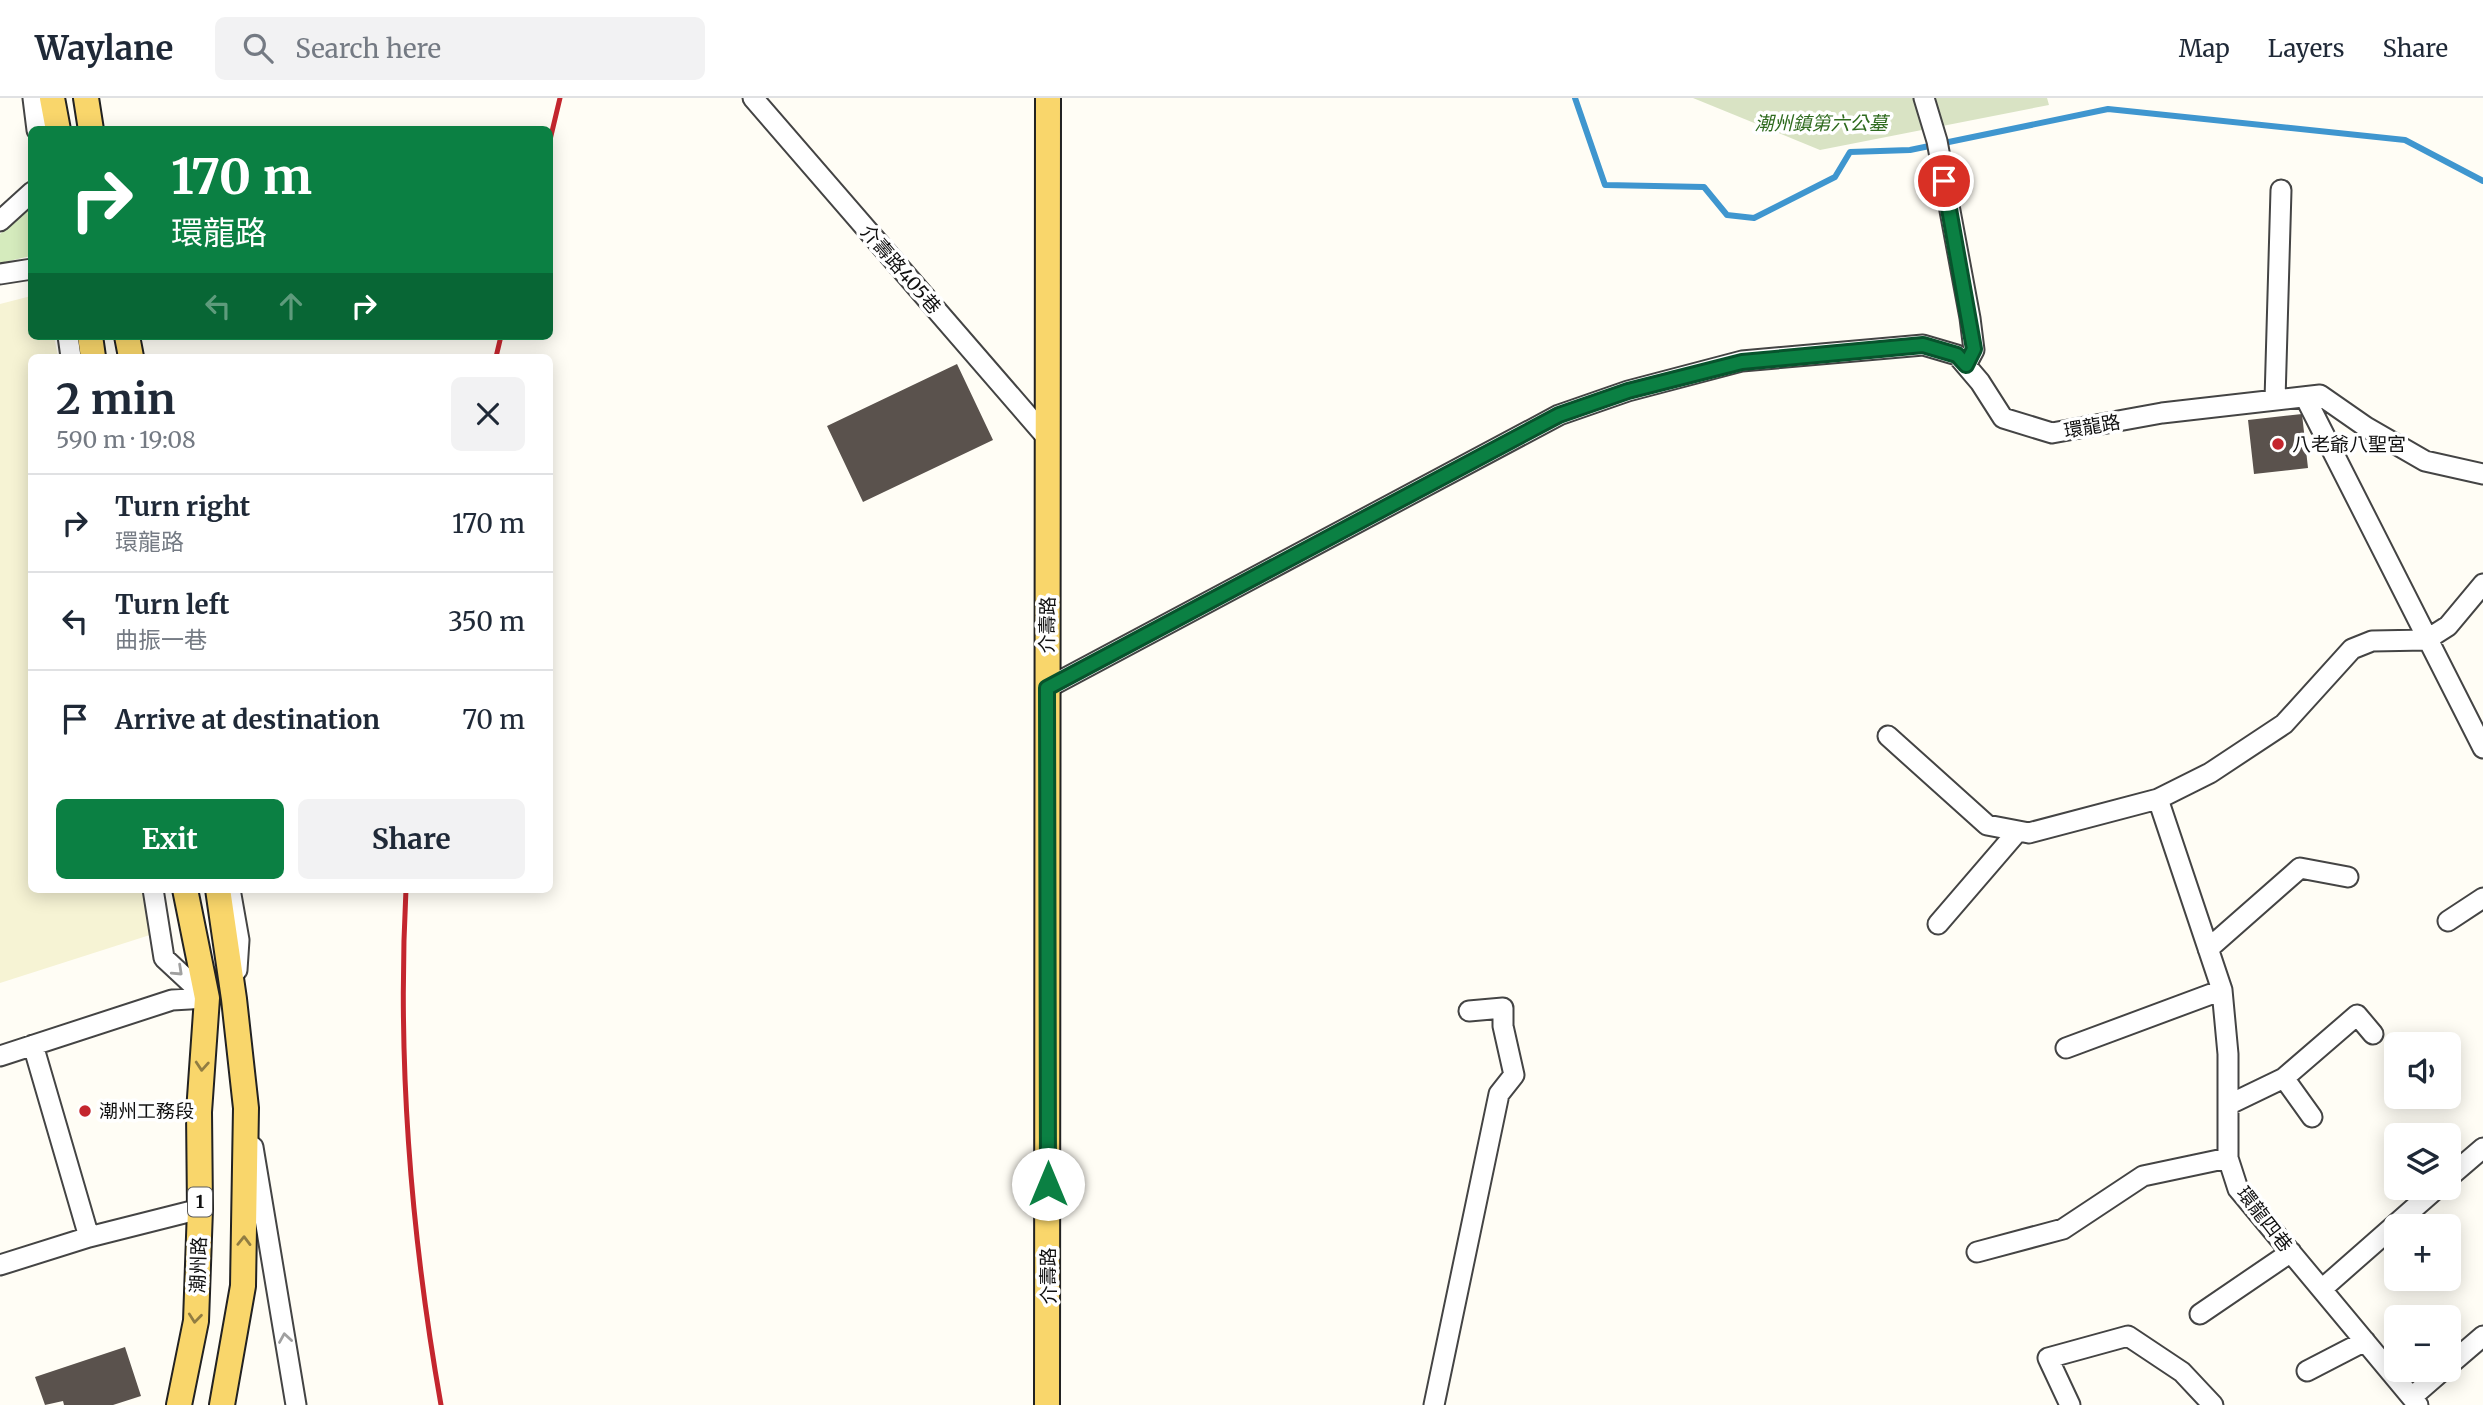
<!DOCTYPE html>
<meta charset="utf-8">
<style>
:root{--surface:#fff;--page:#f2f2f3;--text:#1f2937;--muted:#747a83;--line:#e0e1e3;--accent:#0b8043}
body{margin:0;font-family:Merriweather,"Noto Sans TC",serif;background:var(--page);color:var(--text);height:100vh;display:flex;flex-direction:column;font-size:26px;white-space:nowrap}
*{box-sizing:border-box;margin:0}
p{font-size:23px;color:var(--muted)}
.icon{flex:none;width:38px;height:38px;fill:none;stroke:currentColor;stroke-width:2;stroke-linecap:round;stroke-linejoin:round}
.map{position:relative;flex:1;overflow:hidden}
.drawer{position:absolute;left:28px;top:256px;width:525px;height:539px;display:flex;flex-direction:column;background:var(--surface);border-radius:10px;box-shadow:0 4px 18px #0003}
.drawer>*{flex:none}
.banner{position:absolute;left:28px;top:28px;width:525px;height:214px;border-radius:10px;box-shadow:0 4px 18px #0003;background:#0b8043;color:#fff;overflow:hidden}
.buttons{position:absolute;left:2384px;top:934px;display:grid;gap:14px}
.buttons a{display:grid;place-items:center;width:77px;height:77px;border-radius:10px;background:var(--surface);box-shadow:0 4px 18px #0003;font-size:35px}
.pin{position:absolute;display:grid;place-items:center;width:60px;height:60px;color:#fff;margin:-30px;border:4px solid #fff;border-radius:50%;box-shadow:0 2px 7px #0007}
.me{position:absolute;width:77px;margin:-38px;rotate:0deg;stroke-linejoin:round;filter:drop-shadow(0 0 5px #0008)}
.turn{display:flex;align-items:center;gap:24px;height:147px;padding:0 28px;font-size:32px}
.turn .icon{width:91px;height:91px;stroke-width:2.5}
.turn b{display:block;font-size:49px;line-height:60px}
.lanes{display:flex;align-items:center;height:66px;padding:0 28px;background:#0003;justify-content:center;gap:35px;direction:ltr}
.lanes .off{opacity:.35}
.round{display:grid;place-items:center;flex:none;width:74px;height:74px;border-radius:10px;background:var(--page)}
.headline{display:flex;align-items:center;justify-content:space-between;height:119px;padding:0 28px}
h1{font-size:42px;font-weight:700;line-height:52px}
.button{display:flex;gap:14px;margin-top:auto;padding:14px 28px}
.button a{flex:1;height:80px;border-radius:10px;background:var(--accent);color:#fff;font-size:28px;font-weight:700;line-height:80px;text-align:center}
.button a+a{background:var(--page);color:var(--text)}
ul{padding:0;list-style:none}
li{display:flex;align-items:center;gap:21px;height:98px;padding:0 28px;border-top:2px solid var(--line)}
li div{flex:1}
li b{display:block;font-size:26px}
li em{font-style:normal}
header{display:flex;align-items:center;gap:42px;box-sizing:border-box;height:98px;padding:0 35px;background:var(--surface);border-bottom:2px solid var(--line)}
header strong{font-size:33px}
nav{display:flex;gap:38px;margin-inline-start:auto;font-size:24px}
.search{width:490px;height:63px;background:var(--page);display:flex;align-items:center;gap:18px;box-sizing:border-box;padding:0 24px;border-radius:10px;color:var(--muted);font-size:26px}
.map>svg:first-child{display:block}
.farmland{fill:#f6f3d4}
.green{fill:#d5ebbd}
.cemetery{fill:#d9e3c4}
.lines{fill:none;stroke-linecap:round;stroke-linejoin:round}
.stream{stroke:#3f96cf;stroke-width:6}
.building{fill:#5a524d}
.minor-casing{stroke:#444;stroke-width:23}
.major-casing{stroke:#222;stroke-width:28}
.minor{stroke:#fff;stroke-width:19}
.major{stroke:#f9d66b;stroke-width:24}
.rail{stroke:#c4262e;stroke-width:5}
.oneway{stroke:#a0a0a0}
.oneway2{stroke:#917d42}
.route-casing{stroke:#07532c;stroke-width:18}
.route{stroke:#0b8043;stroke-width:12}
.poi-dot{fill:#c4262e;stroke:#fff;stroke-width:2.5}
.labels{text-anchor:middle;stroke-width:7;stroke-linejoin:round;paint-order:stroke}
.shield{fill:#fff;stroke:#585858;stroke-width:2}
.shield-label{font-size:18px;font-weight:bold;fill:#111}
.park-label{font-size:19px;font-style:italic;fill:#2f6b1f;stroke:#fff}
.street-label{font-size:19px;fill:#111;stroke:#fff}
.poi-label{font-size:19px;fill:#111;stroke:#fff;text-anchor:start}
</style>
<header>
<strong>Waylane</strong>
<div class="search"><svg class="icon" aria-label="search" viewBox="0 0 24 24"><circle cx="10" cy="10" r="6"/><path d="M15 15l6 6"/></svg>Search here</div>
<nav><a>Map</a><a>Layers</a><a>Share</a></nav>
</header>
<div class="map">
<svg width="2483" height="1307" viewBox="0 0 2483 1307">
<rect width="100%" height="100%" fill="#fffdf5"/>
<path class="farmland" d="M31,198L32,238H54L58,259H32V791H146L153,836L0,885V206Z"/>
<path class="green" d="M31,108V158L0,165V136Z"/>
<path class="cemetery" d="M1693,0H2047L2049,7L1820,52Z"/>
<g class="lines">
<path class="stream" d="M1575,0L1605,87L1704,89L1727,117L1754,120L1835,79L1850,54L1910,52L2108,11L2405,42L2483,83"/>
</g>
<path class="building" d="M957,266L993,342L863,404L827,328Z
M2302,316L2308,370L2254,376L2248,322Z
M125,1249L141,1298L113,1307H64L63,1303L45,1307L35,1279Z"/>
<g class="lines">
<g class="minor-casing">
<path id="minor" d="M33,0L37,32
M753,0L1049,342
M1924,0L1937,43L1970,220L1974,252L1966,267
M0,123L32,94
M0,176L32,171
M68,238L71,259
M2305,299L2483,650
M2275,302L2281,92
M1047,590L1559,317L1628,293L1742,263L1923,247L1957,257L1980,284L2003,320L2052,335L2162,315L2320,297L2366,329L2425,363L2483,376
M1888,638L1987,727L2029,735L2158,701L2210,675L2284,626L2352,551L2372,543L2426,542L2448,528L2483,486
M2158,701L2222,892L2228,956V1060L2238,1091L2418,1307
M153,791L164,860L207,900
M230,791L239,842L237,872
M2448,823L2483,800
M1938,826L2018,733
M2208,851L2300,770L2348,779
M33,947L89,1139
M2066,950L2222,892
M0,958L172,902L207,900
M2284,980L2312,1019
M2228,1007L2284,980L2357,917L2373,936
M253,1049L296,1307
M2448,1080L2483,1050
M1977,1154L2063,1131L2143,1078L2228,1060
M0,1167L89,1139L200,1111
M2322,1191L2437,1090
M2200,1216L2291,1154
M2448,1268L2483,1238
M2307,1273L2365,1243
M2412,1299L2443,1272
M1434,1307L1499,996L1514,977L1503,928V910L1469,913
M2070,1307L2048,1260L2128,1238L2182,1274L2213,1307"/>
</g>
<g class="major-casing">
<path id="major" d="M52,0L58,32
M86,0L91,32
M90,238L93,259
M127,238L131,259
M218,791L234,901L246,1010L243,1188L222,1307
M179,1307L196,1223L200,1111L199,1014L207,900L185,791
M1047,1307L1048,0"/>
</g>
<use href="#minor" class="minor"/>
<use href="#major" class="major"/>
<path class="rail" d="M550,42L560,0
M496,259L501,238
M406,791C397,964 411,1137 441,1307"/>
</g>
<defs><path id="oneway-chevron" d="M-2-3.5L2.5 0L-2 3.5" fill="none" stroke-width="1.6" stroke-linecap="round" stroke-linejoin="round" transform="scale(1.75)"/></defs>
<g class="oneway">
<use href="#oneway-chevron" transform="translate(178 873) rotate(43)"/>
<use href="#oneway-chevron" transform="translate(285 1240) rotate(-99)"/>
</g>
<g class="oneway2">
<use href="#oneway-chevron" transform="translate(202 968) rotate(94)"/>
<use href="#oneway-chevron" transform="translate(244 1143) rotate(-89)"/>
<use href="#oneway-chevron" transform="translate(195 1220) rotate(96)"/>
</g>
<g class="lines">
<g class="route-casing">
<path id="route" d="M1048,1086L1047,590L1559,317L1628,293L1742,264L1923,247L1957,257L1966,267L1974,251L1944,83"/>
</g>
<use href="#route" class="route"/>
</g>
<g class="poi-dot">
<circle cx="2278" cy="346" r="7"/>
<circle cx="85" cy="1013" r="7"/>
</g>
<g class="labels">
<rect class="shield" x="188" y="1089.5" width="24" height="29" rx="5"/>
<g class="shield-label">
<text x="200" y="1110">1</text>
</g>
<g class="park-label">
<text x="1821" y="32">潮州鎮第六公墓</text>
</g>
<g class="street-label">
<text transform="translate(901 171) rotate(49)" y="7">介壽路405巷</text>
<text transform="translate(2092 328) rotate(-10)" y="7">環龍路</text>
<text transform="translate(1047 527) rotate(-89)" y="7">介壽路</text>
<text transform="translate(2265 1121) rotate(52)" y="7">環龍四巷</text>
<text transform="translate(198 1167) rotate(-88)" y="7">潮州路</text>
<text transform="translate(1048 1178) rotate(-90)" y="7">介壽路</text>
</g>
<g class="poi-label">
<text x="2292" y="353">八老爺八聖宮</text>
<text x="99" y="1020">潮州工務段</text>
</g>
</g>
</svg>
<div class="buttons">
<a><svg class="icon" aria-label="sound" viewBox="0 0 24 24"><path d="M4 9h4l5-4v14l-5-4H4zM17 9q2 3 0 6"/></svg></a>
<a><svg class="icon" aria-label="layers" viewBox="0 0 24 24"><path d="M12 4l9 5-9 5-9-5zM3 14l9 5 9-5"/></svg></a>
<a>+</a>
<a>−</a>
</div>
<div class="pin" style="left:1944px;top:83px;background:#d93025"><svg class="icon" aria-label="arrive" viewBox="0 0 24 24"><path d="M6 21V4h12l-3 4 3 4H6"/></svg></div>
<svg class="me" style="left:1048px;top:1086px" viewBox="-20 -20 40 40"><circle r="19" fill="#fff"/><path d="M0-13L10 11 0 6-10 11z" fill="#0b8043"/></svg>
<div class="banner">
<div class="turn"><svg class="icon" aria-label="right" viewBox="0 0 24 24"><path d="M7 20v-9h11M14 6l5 5-5 5"/></svg><div><b>170 m</b>環龍路</div></div>
<div class="lanes"><svg class="icon off" aria-label="left" viewBox="0 0 24 24"><path d="M17 20v-9H6M10 6l-5 5 5 5"/></svg><svg class="icon off" aria-label="ahead" viewBox="0 0 24 24"><path d="M12 20V5M6 11l6-6 6 6"/></svg><svg class="icon" aria-label="right" viewBox="0 0 24 24"><path d="M7 20v-9h11M14 6l5 5-5 5"/></svg></div>
</div>
<section class="drawer">
<div class="headline"><div><h1>2 min</h1><p>590 m · 19:08</p></div><a class="round"><svg class="icon" aria-label="close" viewBox="0 0 24 24"><path d="M6 6l12 12M18 6L6 18"/></svg></a></div>
<ul>
<li><svg class="icon" aria-label="right" viewBox="0 0 24 24"><path d="M7 20v-9h11M14 6l5 5-5 5"/></svg><div><b>Turn right</b><p>環龍路</p></div><em>170 m</em></li>
<li><svg class="icon" aria-label="left" viewBox="0 0 24 24"><path d="M17 20v-9H6M10 6l-5 5 5 5"/></svg><div><b>Turn left</b><p>曲振一巷</p></div><em>350 m</em></li>
<li><svg class="icon" aria-label="arrive" viewBox="0 0 24 24"><path d="M6 21V4h12l-3 4 3 4H6"/></svg><div><b>Arrive at destination</b></div><em>70 m</em></li>
</ul>
<div class="button"><a>Exit</a><a>Share</a></div>
</section>
</div>
